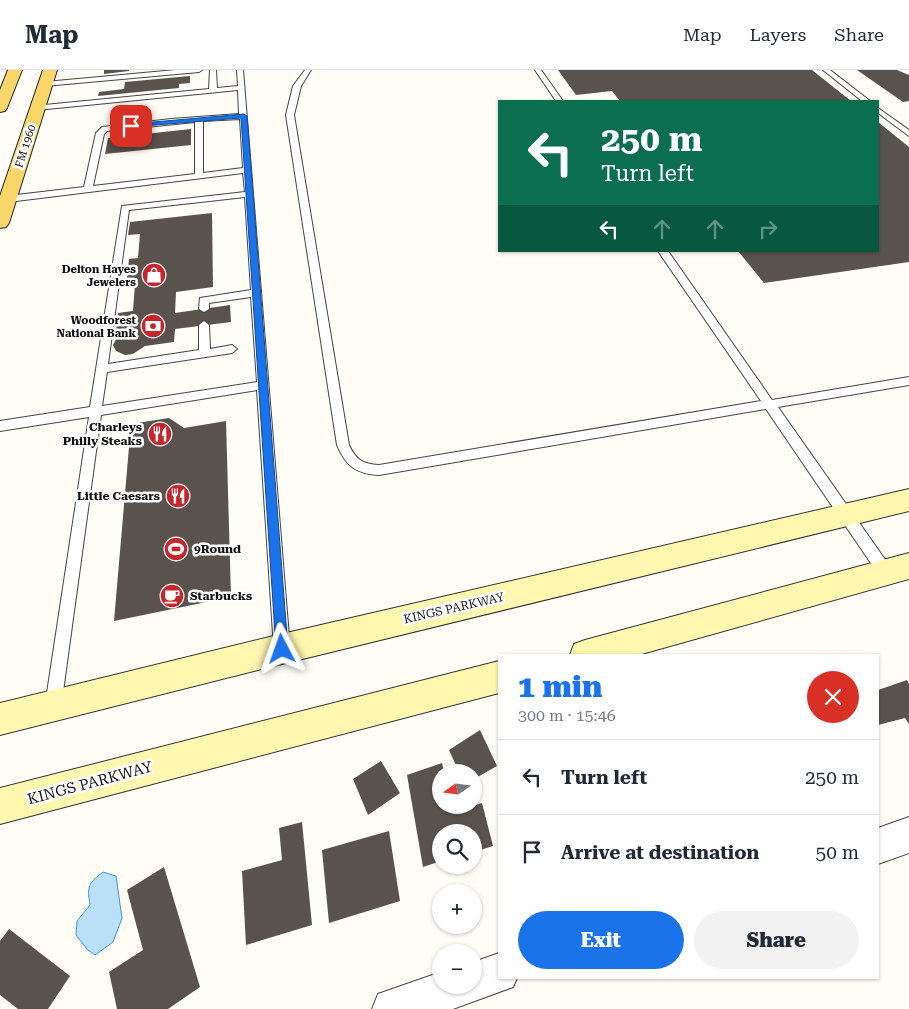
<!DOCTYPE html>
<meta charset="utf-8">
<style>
:root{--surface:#fff;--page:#f2f2f3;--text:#1f2937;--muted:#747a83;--line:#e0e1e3;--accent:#1a73e8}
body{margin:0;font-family:"Roboto Serif",serif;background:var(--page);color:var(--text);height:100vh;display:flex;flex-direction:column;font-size:19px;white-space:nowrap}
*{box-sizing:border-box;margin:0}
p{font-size:16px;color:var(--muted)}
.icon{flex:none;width:28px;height:28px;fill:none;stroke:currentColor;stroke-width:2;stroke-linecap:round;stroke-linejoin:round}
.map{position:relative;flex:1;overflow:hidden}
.side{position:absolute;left:498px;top:584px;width:381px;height:325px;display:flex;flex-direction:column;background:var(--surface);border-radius:0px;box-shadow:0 1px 4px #0004}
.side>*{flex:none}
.banner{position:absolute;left:498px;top:30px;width:381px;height:152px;border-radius:0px;box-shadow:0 1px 4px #0004;background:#0b6e4f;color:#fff;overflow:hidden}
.needle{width:32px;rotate:256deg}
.buttons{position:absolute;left:432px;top:694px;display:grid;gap:10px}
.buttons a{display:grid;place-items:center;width:50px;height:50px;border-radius:50%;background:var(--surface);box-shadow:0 1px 4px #0004;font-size:25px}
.pin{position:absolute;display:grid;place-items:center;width:42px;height:42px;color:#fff;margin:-21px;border-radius:10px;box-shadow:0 2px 8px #0006}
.me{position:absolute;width:55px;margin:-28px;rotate:356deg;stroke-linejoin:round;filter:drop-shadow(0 0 4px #0008)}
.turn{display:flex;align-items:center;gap:18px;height:105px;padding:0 20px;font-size:22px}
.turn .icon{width:65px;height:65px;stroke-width:2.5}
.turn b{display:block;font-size:35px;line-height:42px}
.lanes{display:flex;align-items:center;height:48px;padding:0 20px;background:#0003;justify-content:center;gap:25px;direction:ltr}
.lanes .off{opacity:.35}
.round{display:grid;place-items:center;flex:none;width:52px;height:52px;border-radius:26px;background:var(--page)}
.overview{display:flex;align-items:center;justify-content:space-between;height:85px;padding:0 20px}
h1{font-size:30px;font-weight:800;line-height:38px;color:var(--accent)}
.button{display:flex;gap:10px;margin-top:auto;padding:10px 20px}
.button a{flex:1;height:58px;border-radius:30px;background:var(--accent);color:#fff;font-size:20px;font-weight:800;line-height:58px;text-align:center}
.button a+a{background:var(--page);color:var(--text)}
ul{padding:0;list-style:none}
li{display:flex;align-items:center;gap:15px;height:75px;padding:0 20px;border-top:1px solid var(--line)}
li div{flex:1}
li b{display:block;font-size:19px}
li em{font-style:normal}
header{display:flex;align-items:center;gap:30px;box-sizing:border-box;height:70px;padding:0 25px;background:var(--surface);border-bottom:1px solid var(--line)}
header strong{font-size:24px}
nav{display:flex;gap:28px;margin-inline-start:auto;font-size:18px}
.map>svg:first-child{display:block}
.water{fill:#b9e0f7;stroke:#3f96cf}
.building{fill:#5a524d}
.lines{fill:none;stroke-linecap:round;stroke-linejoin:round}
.lane-casing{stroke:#444;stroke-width:2}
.street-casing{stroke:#444;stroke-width:2}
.secondary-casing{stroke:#333;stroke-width:2}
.primary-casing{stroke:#222;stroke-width:2}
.lane{fill:#fff;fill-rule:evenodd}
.street{fill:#fff;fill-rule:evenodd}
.secondary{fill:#fff6b0;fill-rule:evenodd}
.primary{fill:#f9d66b;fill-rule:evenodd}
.route{fill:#1a73e8;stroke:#114b97}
.labels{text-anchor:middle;stroke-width:5;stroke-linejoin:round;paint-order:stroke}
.far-street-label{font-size:11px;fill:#111;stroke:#fff}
.far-poi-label{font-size:11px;font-weight:bold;fill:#111;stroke:#fff;text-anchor:end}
.poi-label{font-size:12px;font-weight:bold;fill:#111;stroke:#fff;text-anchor:end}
.street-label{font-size:12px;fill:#111;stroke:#fff}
.near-street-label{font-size:15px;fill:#111;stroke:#fff}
</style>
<header>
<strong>Map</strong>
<nav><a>Map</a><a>Layers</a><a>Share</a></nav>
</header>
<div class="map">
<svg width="909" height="939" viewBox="0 0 909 939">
<rect width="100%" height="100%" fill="#fffdf5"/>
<path class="water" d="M103,802L116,806L122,848L113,872L95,885L87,879L76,865L77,851L90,835C87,816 88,814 103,802Z"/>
<path class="building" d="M104,0H129V1L104,4Z
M558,0H812L851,31H620L612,21L576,25Z
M857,0H897L909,5V31L903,32Z
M190,6V13L179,14V18L98,26L99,22L124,19L125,12Z
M878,52L909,77V192L764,213L738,181H878Z
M191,59V75L105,84L108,68Z
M212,143L213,217L176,222L175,243L230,235L231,252L175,259L174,272L145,276L133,284L125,285L116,281L113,275L116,269L128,262V259L116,261L118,243L133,241L135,214L126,216L129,189L138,188L140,164L128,165L130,152Z
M169,348L184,358L226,351L231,527L114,551L131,354Z
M907,610L909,614V654L905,648L878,655V620Z
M480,660L497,696L474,709V702H459L449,680Z
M381,691L400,723L368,745L353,709Z
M442,693L444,702H441V735H452L453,742L482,733L493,776L474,782V762H441V791L423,797L407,705Z
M302,752L312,855L246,875L242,801L282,790L279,758Z
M389,761L400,831L329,853L322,780Z
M164,797L200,917L168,939H117L109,902L143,880L127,820Z
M9,859L70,906L48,939H18L0,925V871Z"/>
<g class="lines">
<g class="lane-casing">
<path id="lane" d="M176,0H202L199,2L45,16L41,14L45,12Z
M210,0H216L217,18L238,16L237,0H243L290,579L287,584L282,586L277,584L274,579L257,320L101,345L61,636L59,642L53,644L47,642L45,636L89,347L0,361V351L90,337L122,136L245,122L243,103L8,132L4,129L8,126L84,117L96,63L102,57L171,49L239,44L238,20L37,40L33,38L34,36L209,19ZM240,49L243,98L203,103V51ZM195,52V104L93,116L104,64L107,61ZM245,127L251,220L200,228L199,239L204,242L209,239V233L251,227L257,312L102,336L107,302L232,283L237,279L232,275L210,279L209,255L204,251L199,255V280L108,294L129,140Z
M305,0H311L301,16L294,45L349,375C356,390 363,394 379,395L761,331L658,181H668L772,330L909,307V315L778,337L891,498L893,503L891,508L886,509L881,508L766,339L379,405C356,404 346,396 337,375L286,45L293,16Z
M535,0H541L563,31H556Z
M823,0H830L870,31H862Z
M878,38L909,60V66L878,43Z"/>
</g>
<g class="street-casing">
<path id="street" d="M909,747V783L878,794V758Z
M499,883V908H517L513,917L453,939H372L378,924L441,902V915H474V892Z"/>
</g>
<g class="secondary-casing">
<path id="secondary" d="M909,419V441L282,594L0,665V633L282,564Z
M909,483V509L638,585H570L574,574L585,570Z
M499,591V623L0,754V718Z"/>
</g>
<g class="primary-casing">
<path id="primary" d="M8,0H22L7,38L5,41L0,42V20Z
M43,0H57L9,153L6,157L0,158V126Z"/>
</g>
<use href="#lane" class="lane"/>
<use href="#street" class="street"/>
<use href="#secondary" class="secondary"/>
<use href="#primary" class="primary"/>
</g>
<path class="route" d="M244,44L247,46L288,579L286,583L282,585L278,583L276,579L241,48L131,57L128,56L131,54Z"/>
<defs>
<g id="shop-disc" transform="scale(1.25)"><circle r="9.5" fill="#c4262e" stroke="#fff"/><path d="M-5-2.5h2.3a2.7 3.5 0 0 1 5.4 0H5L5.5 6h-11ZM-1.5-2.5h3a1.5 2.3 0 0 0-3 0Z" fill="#fff"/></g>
<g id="bank-disc" transform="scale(1.25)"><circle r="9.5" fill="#c4262e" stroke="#fff"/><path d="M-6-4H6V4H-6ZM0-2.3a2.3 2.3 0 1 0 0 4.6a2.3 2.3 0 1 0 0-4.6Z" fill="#fff"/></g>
<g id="restaurant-disc" transform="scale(1.25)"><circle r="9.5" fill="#c4262e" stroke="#fff"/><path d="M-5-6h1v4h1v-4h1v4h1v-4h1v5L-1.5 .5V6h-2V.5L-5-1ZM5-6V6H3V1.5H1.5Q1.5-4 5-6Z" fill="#fff"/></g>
<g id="stadium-disc" transform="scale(1.25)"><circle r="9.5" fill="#c4262e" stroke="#fff"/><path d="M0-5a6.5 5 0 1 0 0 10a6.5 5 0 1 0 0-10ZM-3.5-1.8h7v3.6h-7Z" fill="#fff"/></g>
<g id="cafe-disc" transform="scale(1.25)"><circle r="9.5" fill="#c4262e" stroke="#fff"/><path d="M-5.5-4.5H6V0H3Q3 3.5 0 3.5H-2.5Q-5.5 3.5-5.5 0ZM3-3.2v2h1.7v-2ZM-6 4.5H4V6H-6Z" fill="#fff"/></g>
</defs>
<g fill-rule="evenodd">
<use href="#shop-disc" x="154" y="205"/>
<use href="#bank-disc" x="153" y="256"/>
<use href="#restaurant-disc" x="160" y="364"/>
<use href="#restaurant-disc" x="178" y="426"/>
<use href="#stadium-disc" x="176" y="479"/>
<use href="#cafe-disc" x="172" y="526"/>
</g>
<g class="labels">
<g class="far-street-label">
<text transform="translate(25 76) rotate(-72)" y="4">FM 1960</text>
</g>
<g class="far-poi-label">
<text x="136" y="203">Delton Hayes<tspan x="136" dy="13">Jewelers</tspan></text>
<text x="136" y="254">Woodforest<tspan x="136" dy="13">National Bank</tspan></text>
</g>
<g class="poi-label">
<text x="142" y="361">Charleys<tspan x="142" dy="14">Philly Steaks</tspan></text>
<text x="160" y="430">Little Caesars</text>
<text x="194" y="483" text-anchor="start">9Round</text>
<text x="190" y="530" text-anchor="start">Starbucks</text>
</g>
<g class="street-label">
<text transform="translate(454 538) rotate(-13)" y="4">KINGS PARKWAY</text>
</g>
<g class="near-street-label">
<text transform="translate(90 713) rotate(-15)" y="5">KINGS PARKWAY</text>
</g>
</g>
</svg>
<div class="buttons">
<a><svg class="needle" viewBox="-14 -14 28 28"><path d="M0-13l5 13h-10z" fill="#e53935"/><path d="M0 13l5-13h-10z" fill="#747a83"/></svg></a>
<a><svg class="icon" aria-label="search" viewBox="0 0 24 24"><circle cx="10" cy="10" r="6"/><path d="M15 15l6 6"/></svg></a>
<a>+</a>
<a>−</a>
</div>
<div class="pin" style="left:131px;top:56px;background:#d93025"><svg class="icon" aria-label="arrive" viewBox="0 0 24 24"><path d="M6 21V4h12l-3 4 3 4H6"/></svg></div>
<svg class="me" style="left:282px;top:579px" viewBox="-20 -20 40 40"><path d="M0-17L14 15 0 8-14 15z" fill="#1a73e8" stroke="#fff" stroke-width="4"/></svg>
<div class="banner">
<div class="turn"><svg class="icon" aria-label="left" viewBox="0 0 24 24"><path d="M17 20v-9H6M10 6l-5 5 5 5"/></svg><div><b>250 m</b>Turn left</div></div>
<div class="lanes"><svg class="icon" aria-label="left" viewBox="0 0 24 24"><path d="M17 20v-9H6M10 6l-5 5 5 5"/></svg><svg class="icon off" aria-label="ahead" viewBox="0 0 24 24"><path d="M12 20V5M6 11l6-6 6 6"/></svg><svg class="icon off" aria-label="ahead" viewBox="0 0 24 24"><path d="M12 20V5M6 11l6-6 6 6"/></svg><svg class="icon off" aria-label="right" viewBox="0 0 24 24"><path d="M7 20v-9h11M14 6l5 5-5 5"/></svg></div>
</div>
<section class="side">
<div class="overview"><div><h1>1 min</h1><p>300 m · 15:46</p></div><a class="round" style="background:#d93025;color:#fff"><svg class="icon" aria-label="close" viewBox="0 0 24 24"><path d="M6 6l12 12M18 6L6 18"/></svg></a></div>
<ul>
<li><svg class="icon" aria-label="left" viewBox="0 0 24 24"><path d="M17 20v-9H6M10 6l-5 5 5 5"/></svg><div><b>Turn left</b></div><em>250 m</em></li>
<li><svg class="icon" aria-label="arrive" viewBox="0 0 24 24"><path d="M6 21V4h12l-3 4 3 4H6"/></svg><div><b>Arrive at destination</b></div><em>50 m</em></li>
</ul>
<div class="button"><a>Exit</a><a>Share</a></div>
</section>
</div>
